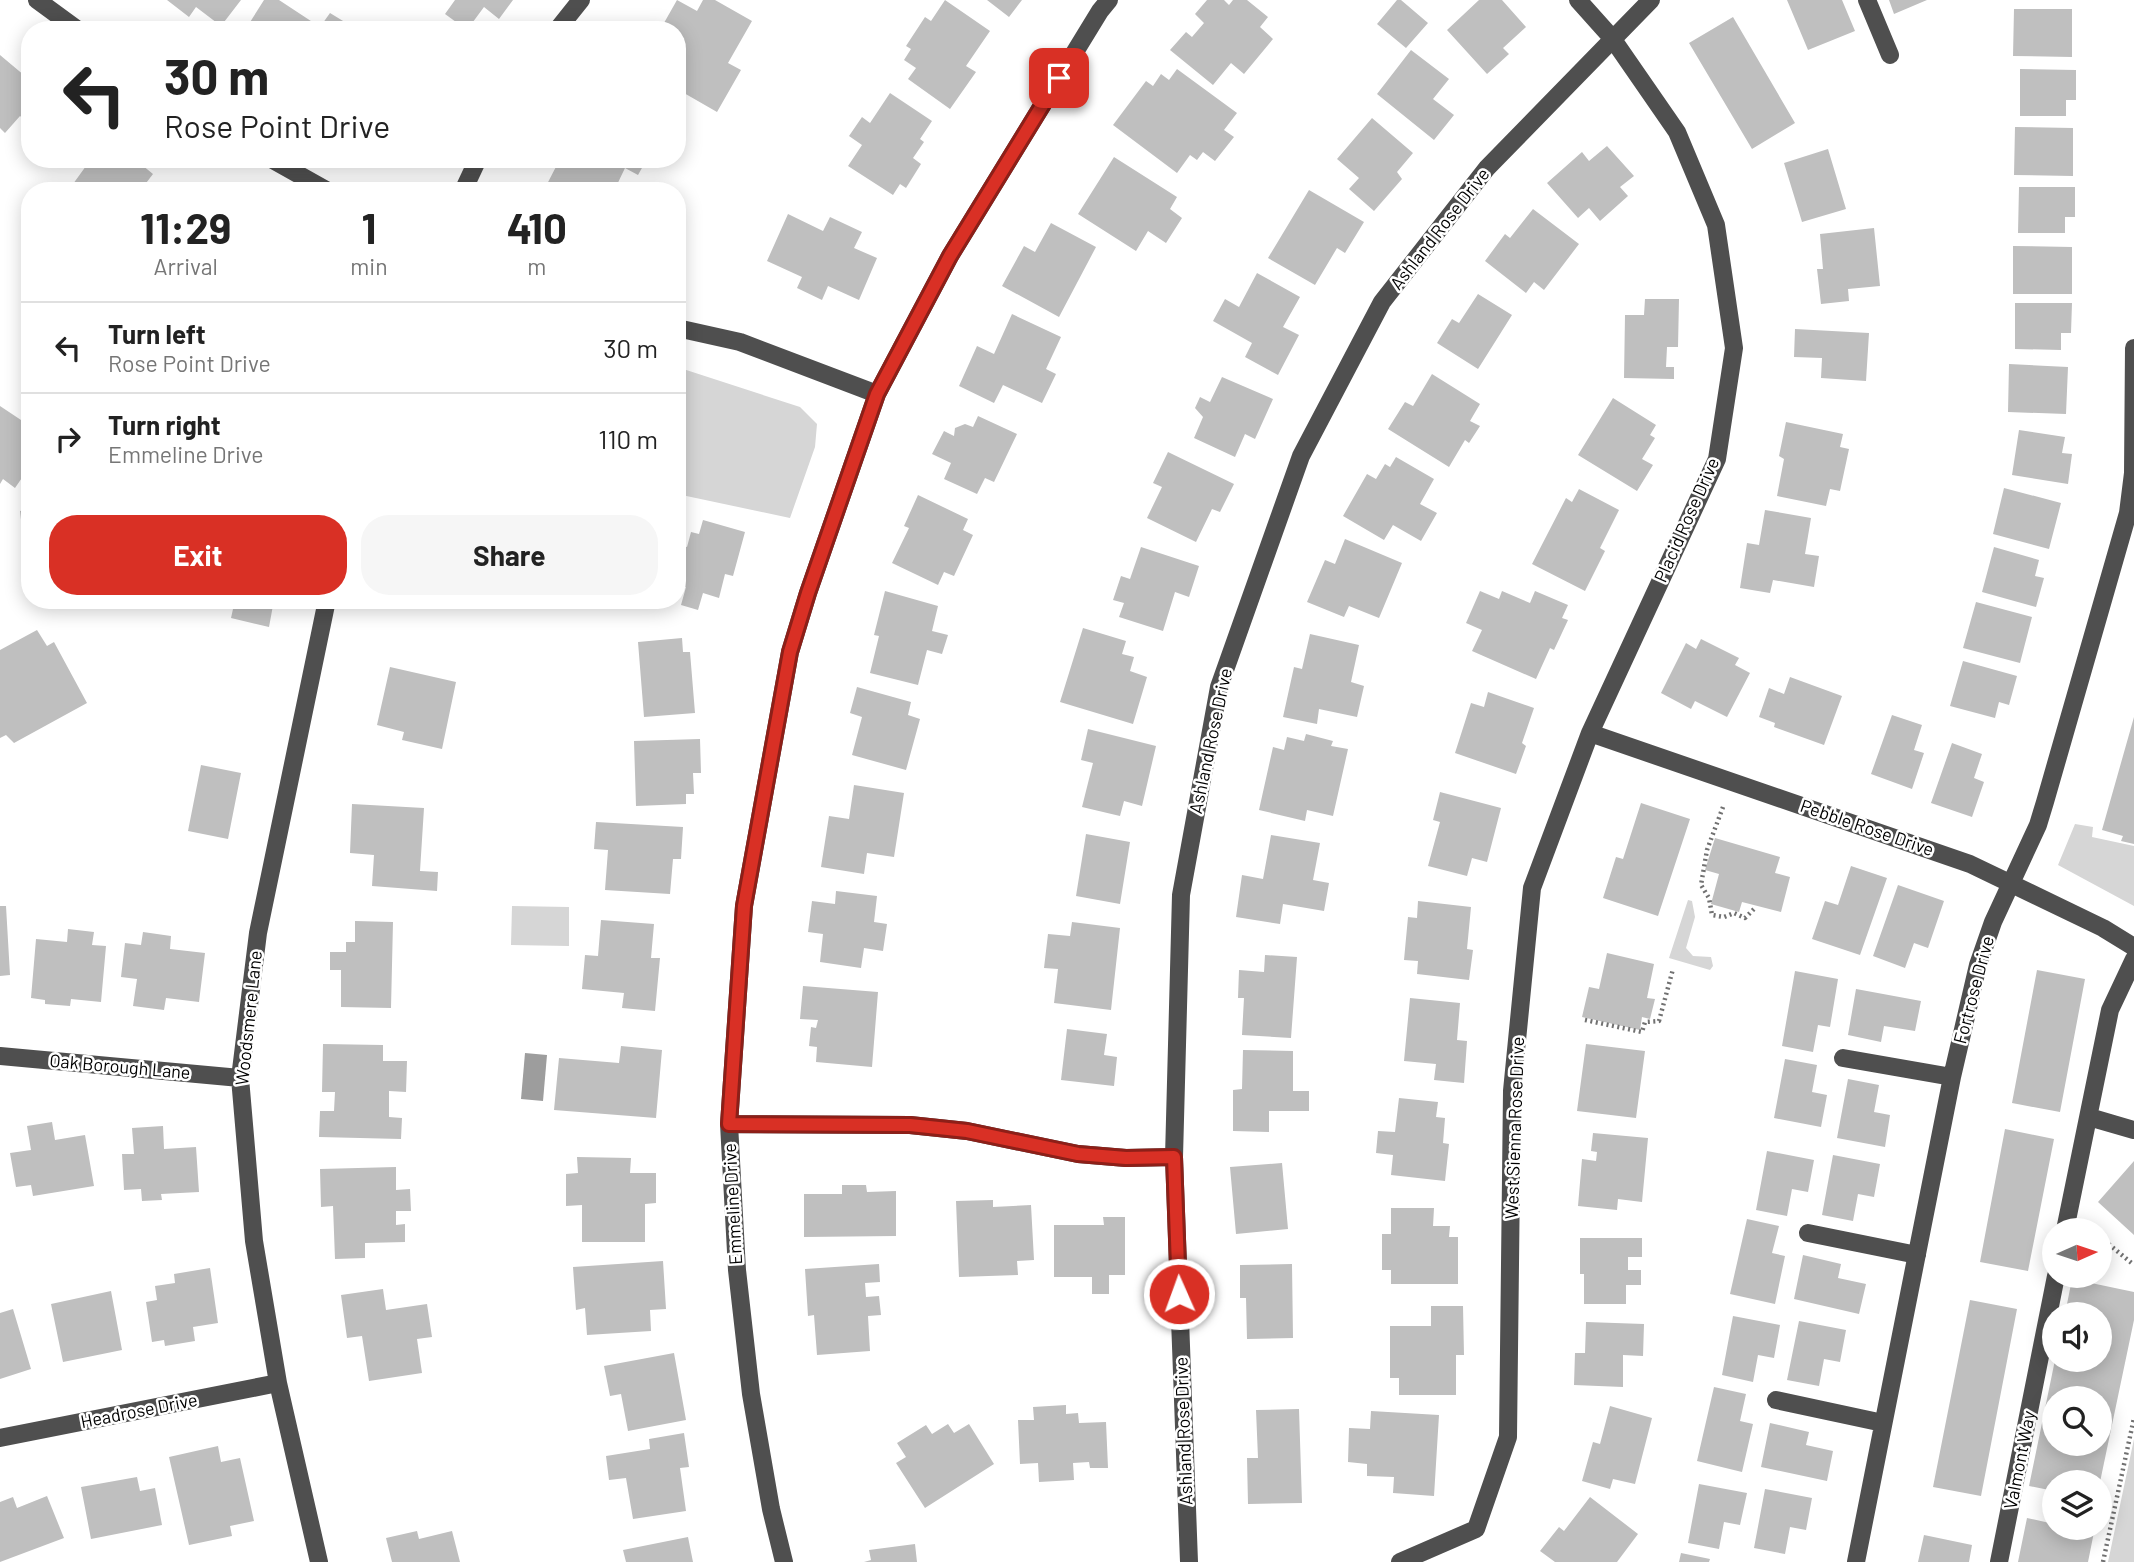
<!DOCTYPE html>
<style>
:root{--surface:#fff;--page:#f6f6f6;--text:#222;--muted:#767676;--line:#e0e0e0;--accent:#d93025}
body{margin:0;font-family:Barlow,sans-serif;background:var(--page);color:var(--text);height:100vh;display:flex;flex-direction:column;font-size:26px;white-space:nowrap}
*{box-sizing:border-box;margin:0}
p{font-size:23px;color:var(--muted)}
.icon{flex:none;width:38px;height:38px;fill:none;stroke:currentColor;stroke-width:2;stroke-linecap:round;stroke-linejoin:round}
.map{position:relative;flex:1;overflow:hidden}
.side{position:absolute;left:21px;top:182px;width:665px;height:427px;display:flex;flex-direction:column;background:var(--surface);border-radius:28px;box-shadow:0 4px 18px #0003}
.side>*{flex:none}
.top-card{position:absolute;left:21px;top:21px;width:665px;height:147px;border-radius:28px;box-shadow:0 4px 18px #0003;background:#fff;color:var(--text);overflow:hidden}
.needle{width:46px;rotate:87deg}
.fabs{position:absolute;left:2042px;top:1218px;display:grid;gap:14px}
.fabs a{display:grid;place-items:center;width:70px;height:70px;border-radius:50%;background:var(--surface);box-shadow:0 4px 18px #0003;font-size:35px}
.pin{position:absolute;display:grid;place-items:center;width:60px;height:60px;color:#fff;margin:-30px;border-radius:14px;box-shadow:0 4px 10px #0006}
.me{position:absolute;width:77px;margin:-38px;rotate:358deg;stroke-linejoin:round;filter:drop-shadow(0 0 5px #0008)}
.turn{display:flex;align-items:center;gap:24px;height:147px;padding:0 28px;font-size:32px}
.turn .icon{width:91px;height:91px;stroke-width:2.5}
.turn b{display:block;font-size:49px;line-height:60px}
.eta{display:flex;justify-content:space-evenly;align-items:center;height:119px;text-align:center}
.eta b{font-size:42px;font-weight:700;line-height:49px}
.primary-button{display:flex;gap:14px;margin-top:auto;padding:14px 28px}
.primary-button a{flex:1;height:80px;border-radius:28px;background:var(--accent);color:#fff;font-size:28px;font-weight:700;line-height:80px;text-align:center}
.primary-button a+a{background:var(--page);color:var(--text)}
ul{padding:0;list-style:none}
li{display:flex;align-items:center;gap:21px;height:91px;padding:0 28px;border-top:2px solid var(--line)}
li div{flex:1}
li b{display:block;font-size:26px}
li em{font-style:normal}
.map>svg:first-child{display:block}
.green{fill:#d6d6d6}
.water{fill:#9d9d9d}
.building{fill:#bfbfbf;fill-rule:evenodd}
.lines{fill:none;stroke-linecap:round;stroke-linejoin:round}
.path{stroke:#717171;stroke-width:4.5;stroke-dasharray:2 3.5;stroke-linecap:butt}
.minor{stroke:#4f4f4f;stroke-width:18}
.route-casing{stroke:#8d1f18;stroke-width:18}
.route{stroke:#d93025;stroke-width:12}
.labels{text-anchor:middle;stroke-width:5;stroke-linejoin:round;paint-order:stroke}
.street-label{font-size:18px;fill:#000;stroke:#fff}
</style>
<div class="map">
<svg width="2134" height="1562" viewBox="0 0 2134 1562">
<rect width="100%" height="100%" fill="#fff"/>
<path class="green" d="M677,367L800,407L817,424L815,447L790,518L677,494Z
M2075,824L2093,827L2092,837L2134,846V906L2058,865Z
M1688,900L1692,901L1695,917L1686,948L1693,956L1711,957L1713,966L1710,970L1669,958Z
M512,906L569,907V946L511,945Z
M2134,1439V1562H2108Z"/>
<path class="water" d="M525,1053L547,1055L543,1101L521,1099Z"/>
<path class="building" d="M167,0H241L221,26L196,7L189,17Z
M264,0H279L320,27L330,13L348,24L344,30H245Z
M455,0H513L499,19L484,7L467,30L445,14Z
M677,0L697,11L703,0H715L752,21L728,63L741,70L717,112L677,89V30H660Z
M945,0L990,31L966,66L976,72L950,109L908,79L916,68L904,60L911,49L906,46L925,17L931,21Z
M987,0H1022L1009,17Z
M1207,0H1224L1229,5L1233,0H1247L1268,17L1260,27L1273,39L1244,74L1231,63L1213,85L1170,50L1186,32L1192,37L1204,23L1195,14Z
M1397,0H1401L1428,23L1406,48L1377,24Z
M1479,0H1502L1526,27L1503,48L1509,54L1487,74L1447,30Z
M1787,0H1842L1855,31L1808,50Z
M1889,0H1927L1894,14Z
M2014,9H2072V57L2013,56Z
M1733,17L1795,123L1752,149L1689,43Z
M1411,50L1449,79L1433,99L1454,115L1434,140L1377,94Z
M0,55L25,76L30,71V124L20,116L5,133L0,128Z
M1177,69L1237,113L1224,130L1234,137L1215,161L1203,152L1197,160L1190,155L1177,173L1113,125L1146,81L1153,86L1161,74L1169,80Z
M2020,69L2076,70V100H2066V116H2020Z
M890,93L932,121L920,139L924,142L913,158L921,164L906,188L900,184L893,195L848,166L862,145L849,136L862,117L870,123Z
M1372,118L1413,153L1397,172L1402,179L1374,211L1349,189L1359,178L1337,159Z
M2015,127L2073,128V176L2014,175Z
M1607,146L1634,176L1620,187L1628,196L1600,221L1589,208L1578,218L1547,183L1582,152L1589,161Z
M1828,149L1846,209L1802,222L1784,163Z
M1114,157L1177,197L1170,209L1182,218L1166,243L1148,231L1136,251L1078,214Z
M77,159H146L142,165L153,174L140,191H82L73,184L86,166Z
M560,159H647L638,175L625,168L614,191H549L545,188Z
M2019,187H2075V217H2065V233H2018Z
M1309,190L1364,222L1345,253L1337,248L1315,285L1268,258Z
M1533,209L1579,244L1544,290L1534,282L1526,293L1485,261L1505,234L1510,238Z
M788,214L823,231L830,217L862,232L854,248L877,258L859,300L828,286L822,300L797,288L802,277L767,261Z
M1051,223L1096,247L1059,317L1002,286L1024,246L1035,252Z
M1874,228L1880,286L1848,289L1849,301L1821,304L1817,269H1823L1820,234Z
M2013,246L2072,247V294H2013Z
M1257,273L1300,297L1283,327L1299,335L1278,375L1245,357L1252,343L1213,321L1225,299L1239,307Z
M1478,294L1512,315L1478,369L1437,343L1452,319L1459,323Z
M1645,299H1679L1678,347H1667L1666,367H1674V379L1624,378L1625,315H1644Z
M2015,303H2072L2071,333H2061V350L2015,349Z
M1012,314L1061,337L1046,369L1056,374L1042,403L1003,385L994,403L959,386L977,346L994,354Z
M1795,329L1869,333L1866,381L1821,378L1822,358L1794,357Z
M2009,364L2068,367L2066,414L2008,412Z
M1432,374L1480,404L1470,421L1480,426L1469,443L1465,440L1449,467L1388,429L1405,402L1413,406Z
M1222,377L1273,399L1255,439L1245,434L1235,457L1194,438L1203,417L1195,408L1200,397L1210,402Z
M1613,398L1656,425L1650,435L1655,438L1642,459L1653,465L1637,491L1578,455Z
M0,406L30,426V466L15,488L3,479L0,484Z
M978,416L1017,434L994,482L985,478L977,494L944,479L951,463L932,454L944,431L954,436L955,428L965,424L973,427Z
M1786,422L1843,434L1840,447L1849,449L1840,491L1830,489L1826,506L1777,496L1784,459L1779,456Z
M2019,430L2065,437L2062,453L2072,454L2068,484L2012,475Z
M1168,452L1234,484L1220,512L1212,509L1196,542L1147,518L1162,487L1153,483Z
M1396,457L1434,479L1420,504L1437,513L1421,541L1393,525L1384,540L1343,516L1367,474L1376,479L1385,464L1390,467Z
M2004,488L2061,503L2049,549L1993,534Z
M1579,489L1619,510L1600,548L1605,551L1585,591L1532,564L1566,498L1572,502Z
M918,495L968,519L963,530L973,535L954,576L944,572L938,585L892,563L909,528L904,526Z
M30,509V580H28L20,511Z
M1765,510L1811,518L1805,554L1819,556L1814,587L1773,580L1770,593L1740,588L1747,543L1759,545Z
M703,520L745,532L733,576L725,574L719,598L703,593L698,610L681,605L686,587L677,584V544L687,547L691,532L699,534Z
M1345,539L1402,563L1379,618L1349,606L1344,617L1307,602L1325,560L1335,564Z
M1141,547L1199,566L1189,597L1175,592L1163,631L1119,617L1124,603L1113,600L1121,576L1130,579Z
M1994,547L2039,560L2035,576L2044,578L2036,607L1982,592Z
M885,591L938,606L932,631L948,635L942,654L927,650L918,685L870,673L879,636L874,635Z
M1480,591L1499,599L1502,591L1530,603L1535,591L1568,605L1562,618L1568,620L1554,650L1550,648L1536,679L1472,651L1482,630L1466,623Z
M46,600H81V602L46,606Z
M235,600H274L269,627L231,618Z
M1976,602L2032,617L2020,663L1963,648Z
M1083,628L1126,641L1122,654L1134,657L1130,671L1147,677L1133,724L1060,702Z
M37,630L47,646L54,642L87,703L14,743L6,735L0,738V650Z
M1310,634L1359,645L1351,682L1364,686L1357,717L1319,709L1317,724L1283,717L1294,667L1302,669Z
M682,638L683,652H690L695,713L644,717L638,642Z
M1701,639L1739,658L1735,665L1750,673L1727,717L1695,701L1691,709L1661,693L1686,643L1696,649Z
M1963,661L2017,676L2009,705L1999,702L1995,718L1950,706Z
M390,667L456,682L442,749L402,740L404,732L377,725Z
M1790,677L1842,696L1824,745L1774,727L1775,723L1759,717L1769,688L1784,694Z
M857,687L911,702L908,715L920,719L906,770L852,755L862,717L850,713Z
M1488,692L1534,708L1522,743L1526,746L1516,774L1455,753L1471,703L1484,707Z
M1892,715L1922,725L1914,750L1924,753L1912,789L1871,774Z
M2134,717V844L2121,841L2123,836L2102,830Z
M1088,729L1156,746L1142,806L1124,801L1120,816L1082,807L1093,763L1081,760Z
M1306,734L1333,741L1331,746L1348,749L1333,816L1307,810L1305,821L1259,810L1273,747L1284,750L1287,737L1304,741Z
M700,739L701,773H693L694,794H686V804L636,806L634,741Z
M1952,743L1982,754L1974,778L1984,782L1972,817L1931,803Z
M201,765L241,773L228,839L188,831Z
M854,785L904,793L894,857L867,853L864,874L821,867L829,816L849,819Z
M1440,792L1501,808L1487,862L1472,858L1467,876L1428,866L1440,822L1433,820Z
M1641,803L1690,819L1658,916L1603,898L1616,857L1623,859Z
M352,804L424,808L420,871L438,872L437,891L372,886L374,855L350,853Z
M596,822L683,827L681,859H673L670,894L605,890L608,850L594,849Z
M1086,834L1130,842L1120,904L1076,896Z
M1271,835L1320,843L1313,880L1329,883L1324,911L1283,904L1280,924L1236,917L1242,875L1263,879Z
M1715,838L1780,857L1775,873L1790,877L1781,912L1742,902L1739,912L1711,904L1719,874L1705,870Z
M1851,866L1887,878L1860,955L1812,939L1825,901L1838,905Z
M1898,885L1944,901L1928,948L1914,943L1905,968L1873,956Z
M836,891L877,896L874,922L887,924L883,951L864,948L861,968L820,962L823,934L808,932L812,901L835,904Z
M1418,901L1471,907L1467,949L1473,950L1469,980L1417,974L1418,961L1404,960L1408,917L1417,918Z
M0,906H6L10,975L0,976Z
M601,920L654,924L651,958H660L655,1011L622,1008L624,993L582,989L585,955L598,956Z
M355,921L393,922L391,1008L341,1007V970H330V952H346V942H355Z
M1072,922L1120,928L1111,1010L1054,1003L1058,969L1044,968L1048,934L1070,936Z
M68,929L94,932L92,945L106,946L101,1002L71,999L70,1006L45,1004V1000L31,998L36,939L67,942Z
M143,932L171,936L170,949L205,953L199,1002L166,998L164,1010L133,1006L137,979L121,977L125,943L141,945Z
M1607,953L1654,964L1647,998L1655,999L1650,1019L1642,1017L1640,1030L1582,1017L1589,987L1599,989Z
M1265,955L1297,957L1291,1038L1242,1035L1244,998H1238L1239,970L1264,972Z
M2037,970L2085,979L2060,1112L2012,1103Z
M1795,971L1838,979L1830,1027L1818,1025L1813,1052L1782,1046Z
M803,986L878,992L872,1067L816,1062L817,1047L809,1046L811,1027L816,1028L818,1020L800,1019Z
M1856,989L1921,1001L1915,1031L1884,1026L1881,1042L1848,1035Z
M1410,998L1460,1003L1457,1040L1467,1041L1464,1083L1434,1080L1436,1064L1404,1061Z
M1067,1029L1107,1034L1104,1055L1117,1057L1114,1086L1061,1080Z
M323,1044L383,1045V1061H407L406,1092L389,1091V1117L402,1118L401,1139L319,1137L320,1111H334L335,1092H322Z
M1586,1044L1645,1051L1636,1118L1577,1111Z
M621,1046L662,1050L656,1118L554,1110L559,1058L619,1063Z
M1243,1050L1293,1051V1091H1309V1111H1269V1132L1233,1131V1090L1242,1089Z
M1785,1059L1817,1065L1812,1092L1827,1095L1821,1127L1774,1118Z
M1848,1079L1879,1085L1874,1112L1890,1115L1885,1147L1837,1138Z
M1399,1098L1438,1102L1436,1117L1445,1118L1443,1143L1449,1144L1445,1181L1391,1175L1393,1155L1376,1153L1378,1131L1395,1132Z
M52,1122L55,1140L85,1135L94,1186L33,1196L31,1185L16,1187L10,1153L31,1150L27,1126Z
M163,1126L164,1149L196,1147L199,1192L161,1194L162,1200L142,1201L141,1189L124,1190L122,1154H134L132,1128Z
M2005,1129L2054,1139L2028,1271L1980,1262Z
M1593,1133L1648,1138L1642,1202L1618,1199L1617,1210L1578,1206L1582,1159L1596,1161L1597,1152L1591,1151Z
M1767,1151L1814,1160L1808,1192L1792,1189L1787,1216L1756,1210Z
M1833,1155L1880,1164L1874,1197L1858,1194L1853,1221L1822,1215Z
M577,1157L631,1158L630,1173H656V1203L645,1204V1242H582V1205L566,1206V1174L578,1173Z
M2134,1161V1235L2098,1202Z
M1282,1163L1288,1229L1236,1234L1230,1167Z
M396,1167V1190L410,1189L411,1211H396V1225L405,1224V1242L365,1243V1258L335,1259L333,1206L321,1207L320,1169Z
M842,1185H866L867,1192L896,1191V1236L804,1237V1194H842Z
M993,1200V1207L1031,1205L1034,1260L1017,1261L1018,1275L959,1277L956,1201Z
M1391,1208H1434L1433,1226H1450L1449,1237H1458V1284H1391V1270H1382V1234H1391Z
M1103,1217H1125V1275H1109V1294H1092V1277H1054V1225H1104Z
M1747,1219L1779,1226L1772,1253L1785,1256L1775,1304L1730,1294Z
M1580,1238H1642V1257H1628V1270H1641V1285H1626V1304H1584V1274H1580Z
M1803,1255L1841,1264L1838,1278L1866,1284L1859,1314L1794,1299Z
M663,1261L666,1309L650,1310L651,1331L587,1335L585,1308L576,1310L573,1267Z
M879,1264L880,1282L865,1283L866,1297L879,1296L881,1315L868,1316L870,1351L817,1355L814,1315L808,1316L805,1269Z
M1292,1264L1293,1338L1247,1339L1246,1298H1240V1265Z
M210,1268L218,1323L193,1327L195,1341L165,1346L164,1340L152,1342L146,1302L157,1300L155,1286L175,1283L174,1274Z
M2072,1279L2134,1292V1320L2100,1482H2054V1491L2029,1486L2055,1360H2100V1314H2065ZM2054,1398H2100V1444H2054Z
M383,1289L386,1310L427,1304L432,1337L417,1339L422,1373L369,1381L362,1336L347,1338L341,1295Z
M111,1291L122,1350L63,1362L51,1304Z
M1970,1300L2017,1309L1981,1496L1933,1487Z
M1431,1306H1463L1464,1355H1456V1395H1399V1378H1390V1326H1431Z
M13,1309L31,1369L0,1379V1313Z
M1733,1316L1780,1325L1774,1358L1758,1355L1753,1382L1722,1375Z
M1799,1321L1846,1330L1840,1362L1824,1359L1819,1386L1787,1380Z
M1586,1322L1644,1324L1643,1356L1623,1355V1387L1574,1385L1575,1353H1585Z
M674,1353L686,1420L628,1431L621,1394L610,1396L604,1366Z
M1714,1387L1746,1394L1740,1421L1753,1424L1742,1472L1697,1461Z
M1066,1405V1414L1078,1413L1079,1423L1106,1422L1108,1468H1090L1089,1462L1073,1463L1074,1480L1039,1482L1038,1463L1020,1464L1018,1420H1034L1033,1407Z
M1610,1406L1652,1418L1635,1484L1613,1479L1610,1489L1582,1481L1593,1442L1600,1444Z
M1299,1409L1302,1503L1248,1504L1247,1458H1258L1256,1410Z
M1371,1411L1439,1415L1434,1496L1393,1493L1394,1477L1367,1476V1464L1348,1462L1349,1428L1370,1429Z
M1770,1423L1809,1432L1806,1445L1833,1451L1827,1481L1761,1467Z
M948,1424L954,1433L969,1424L994,1464L925,1508L896,1463L906,1457L897,1443L926,1425L932,1434Z
M684,1433L689,1467L680,1468L686,1511L633,1519L626,1478L609,1480L606,1456L650,1449L649,1439Z
M218,1446L221,1462L240,1458L254,1521L230,1526L232,1536L189,1545L169,1457Z
M137,1477L140,1491L155,1488L162,1525L91,1539L81,1487Z
M1699,1484L1747,1493L1740,1525L1724,1522L1719,1549L1688,1543Z
M1765,1489L1812,1498L1806,1530L1790,1527L1785,1554L1754,1548Z
M47,1496L64,1538L0,1562V1502L13,1497L17,1508Z
M1590,1497L1638,1534L1617,1562H1555L1540,1551L1559,1527L1564,1531Z
M2027,1518L2054,1524V1528H2073L2094,1532L2088,1562H2018Z
M417,1531L419,1539L452,1531L460,1562H392L386,1538Z
M1924,1535L1972,1545L1969,1562H1918Z
M688,1537L693,1562H626L623,1550Z
M915,1544L917,1562H864L871,1560L869,1550Z
M1681,1553L1710,1559L1709,1562H1679Z"/>
<g class="lines">
<path class="path" d="M1723,807L1707,850L1701,885L1709,898L1712,915L1724,917L1734,913L1745,918L1754,909
M1585,1020L1642,1032L1645,1022L1659,1021L1673,969
M2100,1237L2134,1265
M2103,1562L2134,1418"/>
<path class="minor" d="M37,0L78,30
M1867,0L1890,55
M557,30L581,0
M271,159L328,191
M463,191L478,159
M677,328L740,342L877,394
M1590,733L1970,864L2103,928L2134,947
M0,1056L240,1078
M1843,1058L1952,1077
M2089,1117L2134,1130
M729,1124L910,1125L967,1131L1078,1154L1126,1158L1174,1157
M2065,1230L2110,1010L2134,959
M1808,1233L1917,1255
M1776,1400L1883,1423
M0,1438L278,1383
M319,1562L278,1383L254,1241L240,1078L258,933L327,600
M784,1562L771,1509L751,1394L737,1270L729,1124L744,906L790,652L808,593L877,394L950,256L1100,11L1109,0
M1189,1562L1174,1157L1181,895L1219,687L1301,456L1382,302L1487,168L1651,0
M1400,1562L1476,1529L1508,1437L1512,1091L1532,888L1590,733L1717,459L1734,348L1716,225L1677,132L1612,38L1578,0
M1856,1562L1952,1077L1978,965L1993,922L2038,825L2045,802L2128,513L2133,473L2134,348
M1999,1562L2056,1276"/>
</g>
<g class="lines">
<g class="route-casing">
<path id="route" d="M1059,78L950,256L877,394L808,593L790,652L744,906L729,1124L910,1125L967,1131L1078,1154L1126,1158L1174,1157L1179,1294"/>
</g>
<use href="#route" class="route"/>
</g>
<g class="labels">
<g class="street-label">
<text transform="translate(1440 229) rotate(-52)" y="6">Ashland Rose Drive</text>
<text transform="translate(1687 520) rotate(-66)" y="6">Placid Rose Drive</text>
<text transform="translate(1211 741) rotate(-78)" y="6">Ashland Rose Drive</text>
<text transform="translate(1867 828) rotate(19)" y="6">Pebble Rose Drive</text>
<text transform="translate(1974 990) rotate(-75)" y="6">Fortrose Drive</text>
<text transform="translate(249 1018) rotate(-84)" y="6">Woodsmere Lane</text>
<text transform="translate(120 1067) rotate(5)" y="6">Oak Borough Lane</text>
<text transform="translate(1515 1128) rotate(-88)" y="6">West Sienna Rose Drive</text>
<text transform="translate(733 1204) rotate(-93)" y="6">Emmeline Drive</text>
<text transform="translate(139 1411) rotate(-11)" y="6">Headrose Drive</text>
<text transform="translate(1184 1431) rotate(-92)" y="6">Ashland Rose Drive</text>
<text transform="translate(2020 1460) rotate(-79)" y="6">Valmont Way</text>
</g>
</g>
</svg>
<div class="fabs">
<a><svg class="needle" viewBox="-14 -14 28 28"><path d="M0-13l5 13h-10z" fill="#e53935"/><path d="M0 13l5-13h-10z" fill="#767676"/></svg></a>
<a><svg class="icon" aria-label="sound" viewBox="0 0 24 24"><path d="M4 9h4l5-4v14l-5-4H4zM17 9q2 3 0 6"/></svg></a>
<a><svg class="icon" aria-label="search" viewBox="0 0 24 24"><circle cx="10" cy="10" r="6"/><path d="M15 15l6 6"/></svg></a>
<a><svg class="icon" aria-label="layers" viewBox="0 0 24 24"><path d="M12 4l9 5-9 5-9-5zM3 14l9 5 9-5"/></svg></a>
</div>
<div class="pin" style="left:1059px;top:78px;background:#d93025"><svg class="icon" aria-label="arrive" viewBox="0 0 24 24"><path d="M6 21V4h12l-3 4 3 4H6"/></svg></div>
<svg class="me" style="left:1179px;top:1294px" viewBox="-20 -20 40 40"><circle r="17" fill="#d93025" stroke="#fff" stroke-width="3"/><path d="M0-11L8 9 0 5-8 9z" fill="#fff"/></svg>
<div class="top-card">
<div class="turn"><svg class="icon" aria-label="left" viewBox="0 0 24 24"><path d="M17 20v-9H6M10 6l-5 5 5 5"/></svg><div><b>30 m</b>Rose Point Drive</div></div>
</div>
<section class="side">
<div class="eta">
<div><b>11:29</b><p>Arrival</p></div>
<div><b>1</b><p>min</p></div>
<div><b>410</b><p>m</p></div>
</div>
<ul>
<li><svg class="icon" aria-label="left" viewBox="0 0 24 24"><path d="M17 20v-9H6M10 6l-5 5 5 5"/></svg><div><b>Turn left</b><p>Rose Point Drive</p></div><em>30 m</em></li>
<li><svg class="icon" aria-label="right" viewBox="0 0 24 24"><path d="M7 20v-9h11M14 6l5 5-5 5"/></svg><div><b>Turn right</b><p>Emmeline Drive</p></div><em>110 m</em></li>
</ul>
<div class="primary-button"><a>Exit</a><a>Share</a></div>
</section>
</div>
